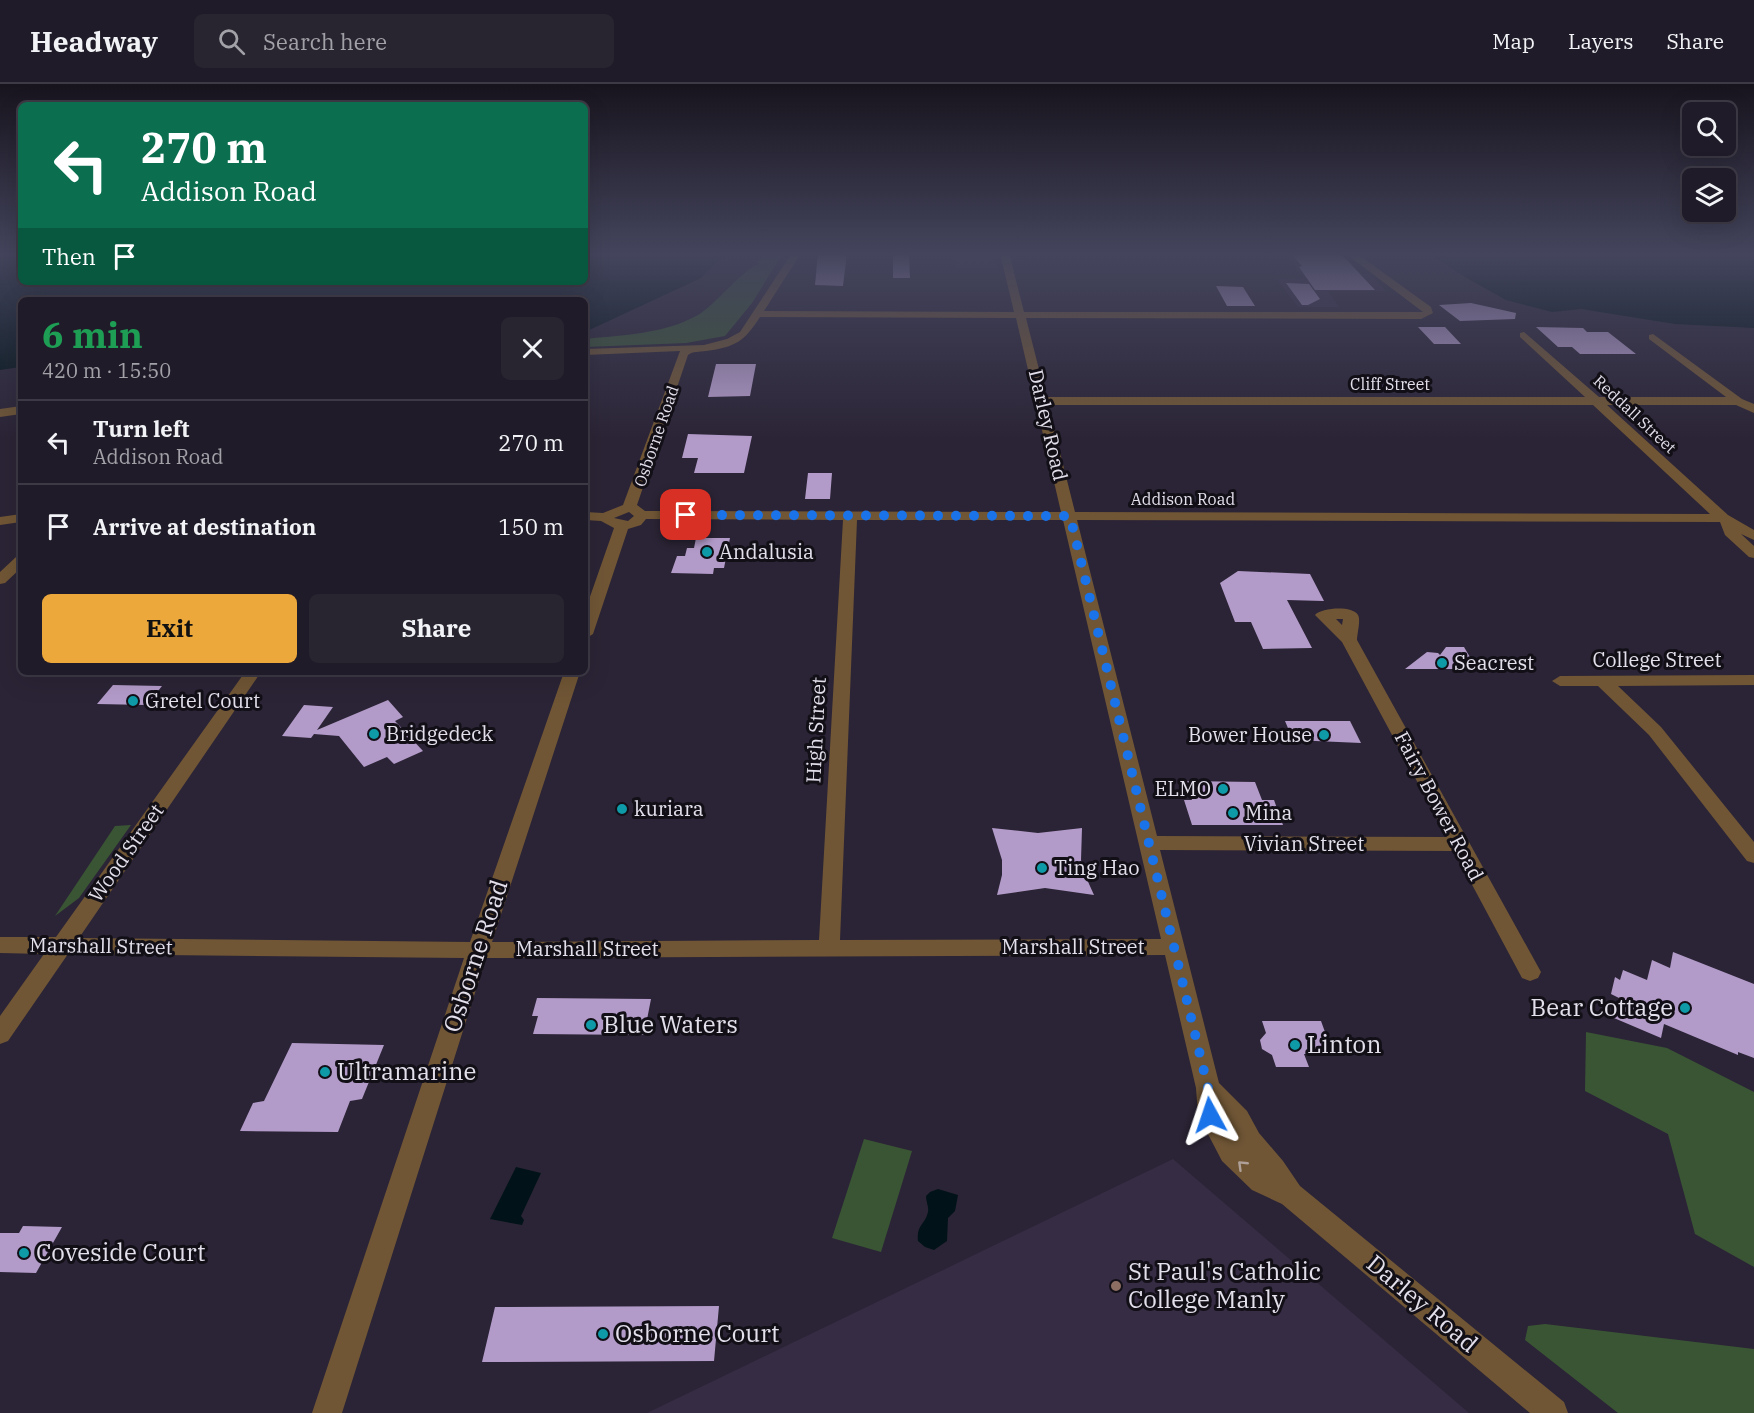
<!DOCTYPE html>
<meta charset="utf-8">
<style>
:root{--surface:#201b28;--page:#282430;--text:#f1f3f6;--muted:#a2a1a8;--line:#3d3945;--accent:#eda83c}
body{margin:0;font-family:"IBM Plex Serif",serif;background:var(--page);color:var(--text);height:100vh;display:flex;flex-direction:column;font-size:22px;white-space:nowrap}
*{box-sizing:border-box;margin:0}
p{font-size:20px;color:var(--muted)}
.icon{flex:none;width:33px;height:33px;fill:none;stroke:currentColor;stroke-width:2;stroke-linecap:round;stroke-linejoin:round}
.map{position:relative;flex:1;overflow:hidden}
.sheet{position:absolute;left:18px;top:213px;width:570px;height:378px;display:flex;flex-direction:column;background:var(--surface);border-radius:9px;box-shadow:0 6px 24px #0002,0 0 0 2px var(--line)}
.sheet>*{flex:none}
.top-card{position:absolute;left:18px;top:18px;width:570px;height:183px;border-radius:9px;box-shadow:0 6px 24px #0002,0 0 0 2px var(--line);background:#0b6e4f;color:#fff;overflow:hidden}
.buttons{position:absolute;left:1682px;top:18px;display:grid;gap:12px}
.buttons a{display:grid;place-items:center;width:54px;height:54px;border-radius:9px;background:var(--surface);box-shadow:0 6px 24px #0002,0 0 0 2px var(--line);font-size:30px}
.pin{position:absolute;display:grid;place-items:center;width:51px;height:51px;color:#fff;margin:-26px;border-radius:12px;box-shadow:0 3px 9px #0006}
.me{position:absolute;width:66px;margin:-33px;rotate:355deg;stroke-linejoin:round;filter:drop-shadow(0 0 4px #0008)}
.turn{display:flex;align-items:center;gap:21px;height:126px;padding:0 24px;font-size:27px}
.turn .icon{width:78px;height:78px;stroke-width:2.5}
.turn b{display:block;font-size:42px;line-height:51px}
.then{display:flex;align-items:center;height:57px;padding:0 24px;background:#0003;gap:12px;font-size:22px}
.round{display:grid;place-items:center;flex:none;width:63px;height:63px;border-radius:9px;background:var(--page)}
.summary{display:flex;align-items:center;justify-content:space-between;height:102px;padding:0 24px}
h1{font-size:36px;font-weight:700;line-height:45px;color:#1e9e55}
.action{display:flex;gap:12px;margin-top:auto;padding:12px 24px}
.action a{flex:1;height:69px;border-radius:9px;background:var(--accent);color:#111;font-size:24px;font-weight:700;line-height:69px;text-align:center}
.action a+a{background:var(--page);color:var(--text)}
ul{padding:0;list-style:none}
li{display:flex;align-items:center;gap:18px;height:84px;padding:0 24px;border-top:2px solid var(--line)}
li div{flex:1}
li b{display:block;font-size:22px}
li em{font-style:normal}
header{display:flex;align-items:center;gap:36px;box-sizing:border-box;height:84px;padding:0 30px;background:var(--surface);border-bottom:2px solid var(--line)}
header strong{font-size:28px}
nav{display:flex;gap:33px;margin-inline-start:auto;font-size:21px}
.search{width:420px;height:54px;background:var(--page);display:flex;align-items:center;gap:15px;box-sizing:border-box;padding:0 21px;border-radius:9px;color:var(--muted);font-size:22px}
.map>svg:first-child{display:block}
.built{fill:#362c44}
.green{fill:#3a5534}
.water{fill:#011318}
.building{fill:#b39bc9}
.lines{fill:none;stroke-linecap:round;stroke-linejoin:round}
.minor{fill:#705635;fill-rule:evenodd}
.oneway{stroke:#afa199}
.route{stroke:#1a73e8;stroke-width:10;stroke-dasharray:0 18}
.culture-dot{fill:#0f9aa8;stroke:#120f17;stroke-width:2}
.education-dot{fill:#8d6e63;stroke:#120f17;stroke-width:2}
.labels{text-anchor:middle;stroke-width:6;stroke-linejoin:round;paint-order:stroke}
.far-street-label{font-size:16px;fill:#e3dfeb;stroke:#120f17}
.street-label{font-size:20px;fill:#e3dfeb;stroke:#120f17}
.poi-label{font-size:20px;fill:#e3dfeb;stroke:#120f17;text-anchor:start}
.near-street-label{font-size:24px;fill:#e3dfeb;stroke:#120f17}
.near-poi-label{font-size:24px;fill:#e3dfeb;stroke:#120f17;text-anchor:start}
</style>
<header>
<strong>Headway</strong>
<div class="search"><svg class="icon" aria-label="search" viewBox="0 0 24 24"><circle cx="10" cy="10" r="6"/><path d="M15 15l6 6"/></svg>Search here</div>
<nav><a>Map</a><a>Layers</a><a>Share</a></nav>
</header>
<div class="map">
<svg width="1754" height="1329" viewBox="0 0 1754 1329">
<rect width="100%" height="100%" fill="#2b2436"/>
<path class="built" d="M953,169H994L998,184H956Z
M1285,169H1340L1362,190H1370L1386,207H1328L1339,223H1298L1277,195L1303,194Z
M1173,1075L1469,1329H647Z"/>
<path class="green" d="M763,169H783L752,219L725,252L686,259L585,263V255C623,251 664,250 698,231C714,222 745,183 758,181L759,179L755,178L762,175Z
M131,741L79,814L55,832L115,742Z
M1586,948L1667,964L1754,1008V1183L1695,1150L1668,1050L1585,1007Z
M864,1055L912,1067L881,1168L832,1154Z
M1545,1240L1754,1265V1329H1618L1525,1256L1528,1242Z"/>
<path class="water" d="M0,169H21V198H585V169H726L701,194L585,248V216H21V283L0,286Z
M1429,169H1754V244L1675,240L1581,225L1552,228L1506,216L1465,193Z
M516,1083L541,1089L521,1132L524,1136L522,1141L490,1135Z
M938,1105L958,1111L955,1127L948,1134L947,1157L934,1166L925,1163L918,1157C916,1141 925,1141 928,1128C929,1123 926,1118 926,1112L930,1108Z"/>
<path class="building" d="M818,169H847L843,202L815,201Z
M893,169H909L910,194H893Z
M1340,170L1345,174L1375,206H1315L1299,183L1302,182L1292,171Z
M1286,199L1309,200L1320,215L1308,221H1302Z
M1216,202L1243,203L1255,222H1227Z
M1471,219L1516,229L1515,235L1460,237L1439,221Z
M1418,243H1445L1461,260H1434Z
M1536,243L1583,244L1587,248H1608L1636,270H1580L1572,263H1558Z
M716,280H756L750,312L708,313Z
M688,350L752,352L744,389H694L698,374H682Z
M808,389H832L830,415H805Z
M696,454H730L724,484H714L713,490L671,489L677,472H685L687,464H694Z
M1238,487L1310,490L1324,517L1287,516L1312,564L1263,565L1251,538H1235L1220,499Z
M1446,563H1464L1477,585H1405L1427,568L1438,569L1440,571Z
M113,601L162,602L147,621L97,620Z
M388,616L403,633L395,637L423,667L394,680L387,673L364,683L339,652L314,650L311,654L282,652L304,621L333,623L317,646Z
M1285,637H1350L1361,659L1293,656Z
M1186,697L1255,698L1262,716H1274L1283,741H1192L1184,716H1192Z
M992,744L1038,749L1082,744L1081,776L1085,791L1094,811L1045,804L997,811L1002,791V776Z
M1673,868L1754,900V974L1738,968V971L1664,940L1661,954L1614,934L1619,914L1611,910L1615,893L1620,896L1623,886L1647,896L1652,876L1670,884Z
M537,914L651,915L644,951L533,950L538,932H532Z
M1262,937H1321L1333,970H1304L1309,983H1276L1272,971L1262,965L1260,956L1266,949Z
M292,959L384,961L362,1015L350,1017L338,1048L240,1047L253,1019L264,1017Z
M23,1142L62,1143L36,1189L0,1188V1149H19Z
M719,1222L714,1277L482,1278L495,1223Z"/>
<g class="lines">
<path class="minor" d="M792,169H801L764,227L1014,228L1000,169H1009L1024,228H1423L1345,169H1356L1431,223L1433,229L1421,235L1026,234L1046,313H1585L1520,253V249L1524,248L1599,313H1726L1649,255V251L1653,250L1742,315L1754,320V329L1736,321H1607L1728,431L1754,446V456L1741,450L1754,462V474L1749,473L1725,451L1720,438L1077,436L1157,752L1447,753L1342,558L1315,531C1321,524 1352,521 1358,531C1361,536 1357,550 1357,556L1541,888L1538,894L1530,897L1522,894L1454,767L1160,766L1219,999L1247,1027L1259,1049L1283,1077L1300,1102L1564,1318L1568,1329H1530L1282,1120L1252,1106L1222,1077L1198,1031L1196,1004L1165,871L486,874L342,1329H312L464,874L68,870L8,957L0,960V932L44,870L0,869V853H56L245,588H261L79,854L470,858L564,588H580L492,858L819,856L843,436L646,435L641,441L628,445L593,550L585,555V527L614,444L601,437L585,436V428L603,429L623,421L680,267L585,271V265L704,261L727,255L740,248ZM760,233L1016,234L1061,428L645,427L637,421L688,271C693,267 699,268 706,267C735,263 744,258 760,233ZM1048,321H1593L1710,430L1075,428ZM629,428L634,432L628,437L614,434ZM857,436H1063L1161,855L840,856ZM1336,535H1343L1342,541Z
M21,322V330L0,333V325Z
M21,430V438L0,441V433Z
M21,472V484L5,499L0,500V488L16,473Z
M1754,591V601L1618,602L1661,643L1754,758V779L1747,777L1649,651L1598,602H1560L1552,597L1560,592Z"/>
</g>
<defs><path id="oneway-chevron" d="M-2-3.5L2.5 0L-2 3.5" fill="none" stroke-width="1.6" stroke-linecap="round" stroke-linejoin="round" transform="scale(1.5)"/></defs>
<use class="oneway" href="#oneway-chevron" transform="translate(1242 1081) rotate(-136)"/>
<linearGradient id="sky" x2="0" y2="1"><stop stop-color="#18141e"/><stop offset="0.48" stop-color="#44455d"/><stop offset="1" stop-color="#44455d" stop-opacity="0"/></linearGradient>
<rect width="1754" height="355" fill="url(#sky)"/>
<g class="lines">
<path class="route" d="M686,431L1070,432L1208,1004L1210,1031"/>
</g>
<g class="culture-dot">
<circle cx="707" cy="468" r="6"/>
<circle cx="1442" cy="579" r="6"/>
<circle cx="133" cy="617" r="6"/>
<circle cx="374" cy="650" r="6"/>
<circle cx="1324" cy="651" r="6"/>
<circle cx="1223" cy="705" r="6"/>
<circle cx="622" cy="725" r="6"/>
<circle cx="1233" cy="729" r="6"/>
<circle cx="1042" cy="784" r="6"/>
<circle cx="1685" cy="924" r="6"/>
<circle cx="591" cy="941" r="6"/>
<circle cx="1295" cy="961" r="6"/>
<circle cx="325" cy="988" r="6"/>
<circle cx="24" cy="1169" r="6"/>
<circle cx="603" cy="1250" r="6"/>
</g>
<circle class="education-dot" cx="1116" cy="1202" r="6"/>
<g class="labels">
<g class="far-street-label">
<text x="1390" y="306">Cliff Street</text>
<text transform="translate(1635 330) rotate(43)" y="6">Reddall Street</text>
<text transform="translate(656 352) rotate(-71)" y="6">Osborne Road</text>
<text x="1183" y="421">Addison Road</text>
</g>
<g class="street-label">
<text transform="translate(1048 341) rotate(77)" y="7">Darley Road</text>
<text x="1657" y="583">College Street</text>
<text transform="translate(816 646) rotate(-87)" y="7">High Street</text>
<text transform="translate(1439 722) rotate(62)" y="7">Fairy Bower Road</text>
<text x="1304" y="767">Vivian Street</text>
<text transform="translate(126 769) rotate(-55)" y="7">Wood Street</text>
<text transform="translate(101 862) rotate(1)" y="7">Marshall Street</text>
<text x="1073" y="870">Marshall Street</text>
<text x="587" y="872">Marshall Street</text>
</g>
<g class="poi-label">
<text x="719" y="475">Andalusia</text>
<text x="1454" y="586">Seacrest</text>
<text x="145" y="624">Gretel Court</text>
<text x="386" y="657">Bridgedeck</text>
<text x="1312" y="658" text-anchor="end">Bower House</text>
<text x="1211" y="712" text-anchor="end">ELMO</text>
<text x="634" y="732">kuriara</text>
<text x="1245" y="736">Mina</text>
<text x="1054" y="791">Ting Hao</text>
</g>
<g class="near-street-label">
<text transform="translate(476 872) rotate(-72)" y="8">Osborne Road</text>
<text transform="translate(1422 1220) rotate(40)" y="8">Darley Road</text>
</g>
<g class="near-poi-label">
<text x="1673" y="932" text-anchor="end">Bear Cottage</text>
<text x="603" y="949">Blue Waters</text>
<text x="1307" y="969">Linton</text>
<text x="337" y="996">Ultramarine</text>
<text x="36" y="1177">Coveside Court</text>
<text x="1128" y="1196">St Paul's Catholic<tspan x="1128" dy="28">College Manly</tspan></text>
<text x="615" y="1258">Osborne Court</text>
</g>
</g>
</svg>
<div class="buttons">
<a><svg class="icon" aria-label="search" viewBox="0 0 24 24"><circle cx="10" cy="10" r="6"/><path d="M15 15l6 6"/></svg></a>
<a><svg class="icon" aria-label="layers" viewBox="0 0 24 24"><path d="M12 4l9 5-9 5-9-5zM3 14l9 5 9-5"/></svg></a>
</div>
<div class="pin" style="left:686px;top:431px;background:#d93025"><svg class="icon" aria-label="arrive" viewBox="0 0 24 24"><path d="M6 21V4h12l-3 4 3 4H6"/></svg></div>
<svg class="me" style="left:1210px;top:1031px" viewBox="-20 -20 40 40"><path d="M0-17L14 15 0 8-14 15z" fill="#1a73e8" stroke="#fff" stroke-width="4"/></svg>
<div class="top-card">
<div class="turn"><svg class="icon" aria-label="left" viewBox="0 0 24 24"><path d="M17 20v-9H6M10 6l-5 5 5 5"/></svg><div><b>270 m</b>Addison Road</div></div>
<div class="then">Then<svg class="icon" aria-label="arrive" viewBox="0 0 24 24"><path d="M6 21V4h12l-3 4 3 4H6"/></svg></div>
</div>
<section class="sheet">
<div class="summary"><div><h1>6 min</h1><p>420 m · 15:50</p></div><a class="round"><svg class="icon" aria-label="close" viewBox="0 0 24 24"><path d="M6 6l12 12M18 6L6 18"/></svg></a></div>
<ul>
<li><svg class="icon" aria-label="left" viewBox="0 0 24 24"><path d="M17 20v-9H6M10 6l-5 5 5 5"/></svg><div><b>Turn left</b><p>Addison Road</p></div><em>270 m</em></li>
<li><svg class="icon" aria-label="arrive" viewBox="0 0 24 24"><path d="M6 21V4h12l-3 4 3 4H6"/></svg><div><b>Arrive at destination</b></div><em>150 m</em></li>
</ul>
<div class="action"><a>Exit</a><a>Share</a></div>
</section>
</div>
